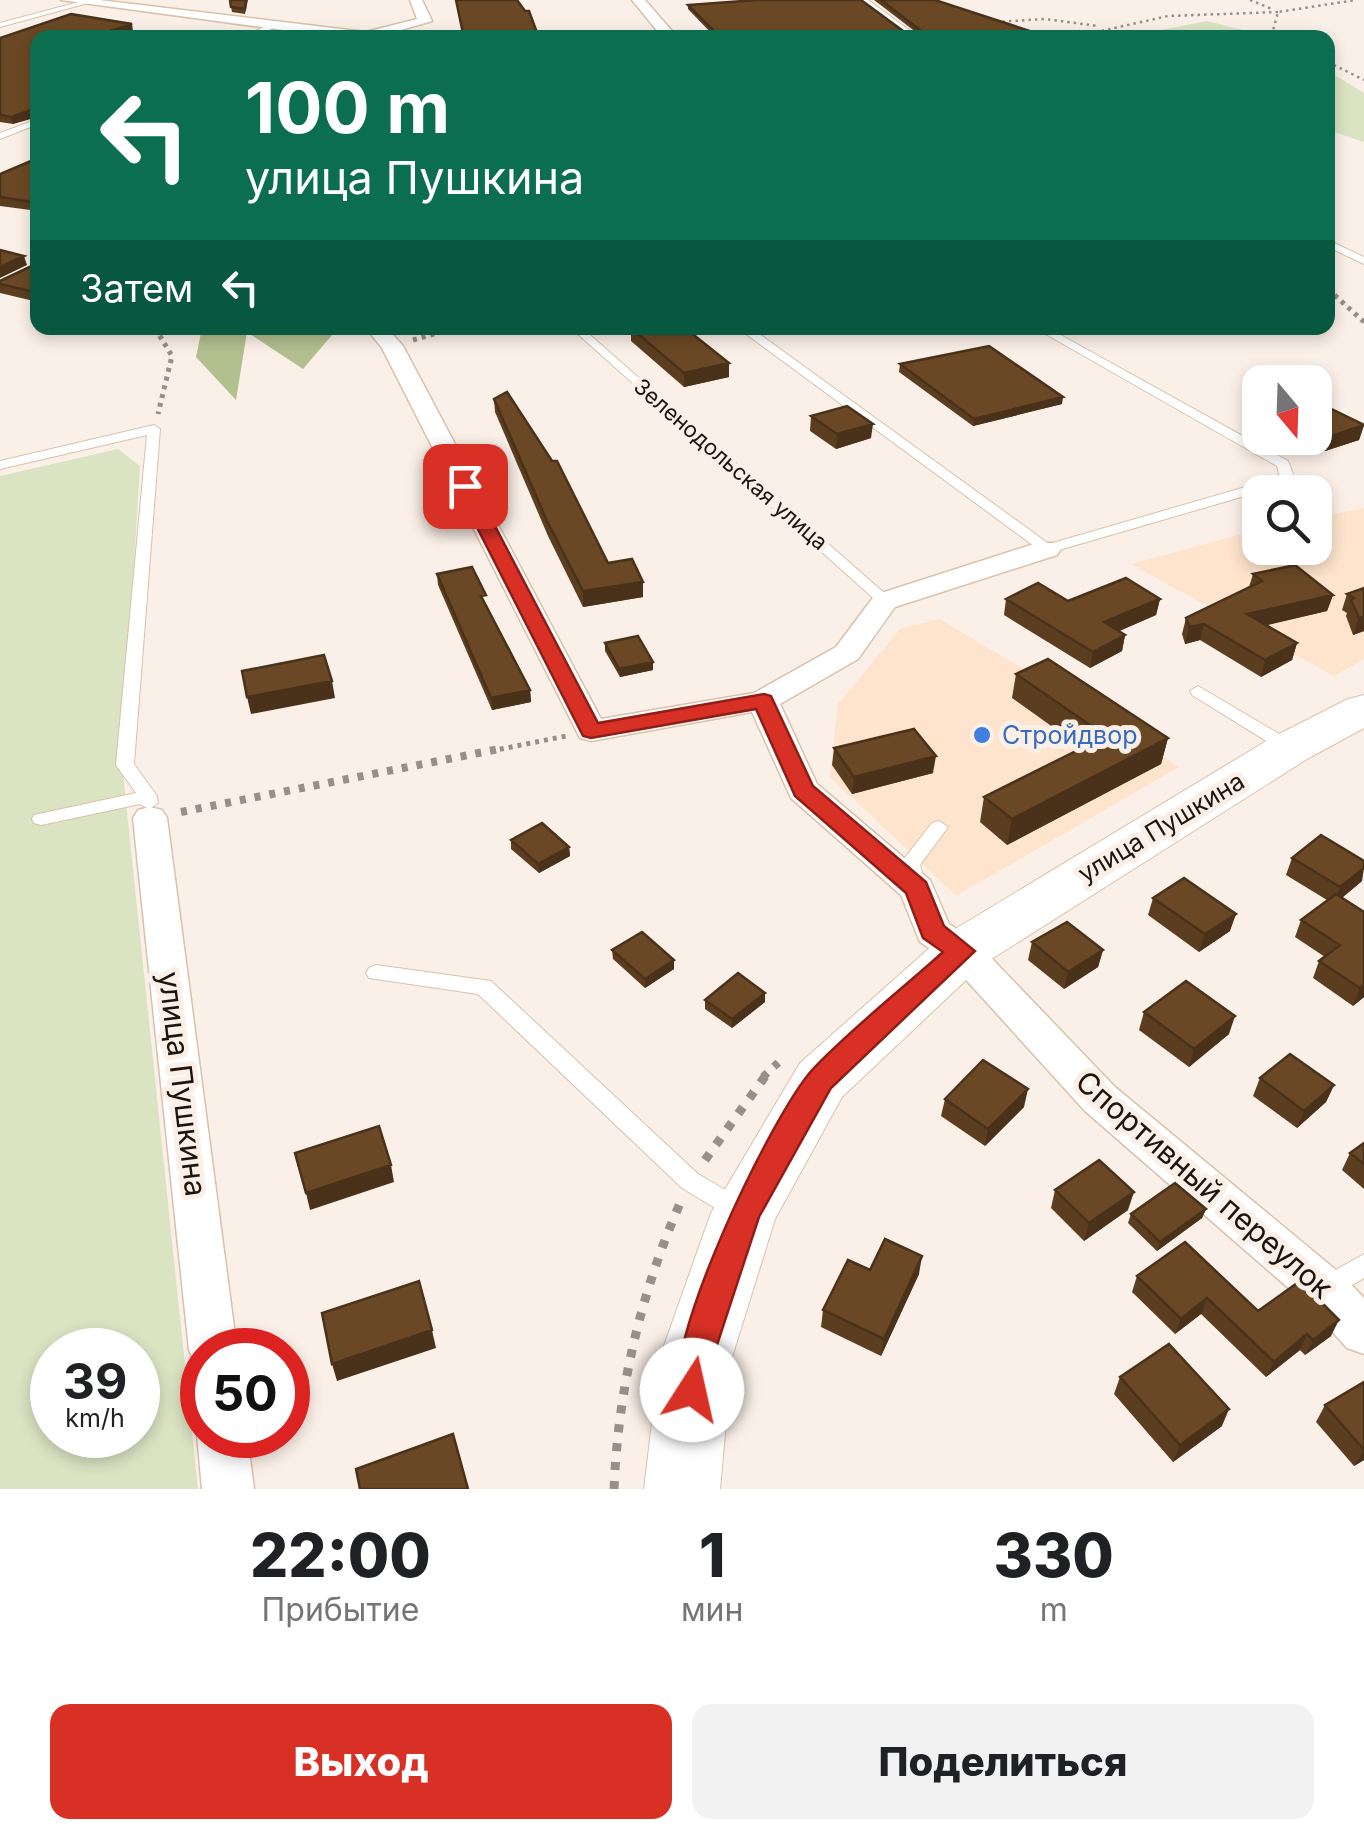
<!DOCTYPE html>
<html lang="ru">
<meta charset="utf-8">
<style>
:root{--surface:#fff;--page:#f2f2f2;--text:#202124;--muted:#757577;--accent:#d93025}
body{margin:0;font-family:Inter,sans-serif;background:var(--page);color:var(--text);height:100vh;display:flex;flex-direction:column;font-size:38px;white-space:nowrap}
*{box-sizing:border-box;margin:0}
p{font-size:32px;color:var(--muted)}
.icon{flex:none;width:55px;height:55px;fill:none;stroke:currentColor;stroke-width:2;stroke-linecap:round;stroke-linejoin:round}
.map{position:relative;height:1489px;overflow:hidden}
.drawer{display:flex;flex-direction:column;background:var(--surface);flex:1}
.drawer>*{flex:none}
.hud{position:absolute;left:30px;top:30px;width:1305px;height:305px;border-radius:20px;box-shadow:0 5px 15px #0003;background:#0b6e4f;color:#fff;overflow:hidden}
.needle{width:65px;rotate:161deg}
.fabs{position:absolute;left:1242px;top:365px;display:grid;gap:20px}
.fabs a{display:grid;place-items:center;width:90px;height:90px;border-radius:20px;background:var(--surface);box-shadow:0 5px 15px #0003;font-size:50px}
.speed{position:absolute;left:30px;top:1328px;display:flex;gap:20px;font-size:50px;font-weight:700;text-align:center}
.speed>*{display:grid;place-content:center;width:130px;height:130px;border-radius:50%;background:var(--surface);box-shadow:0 5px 15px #0003;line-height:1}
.speed small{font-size:25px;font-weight:400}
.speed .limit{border:15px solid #d22;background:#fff;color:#111}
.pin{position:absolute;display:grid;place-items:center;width:85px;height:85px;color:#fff;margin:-42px;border-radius:20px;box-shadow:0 5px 15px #0006}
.me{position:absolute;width:110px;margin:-55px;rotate:10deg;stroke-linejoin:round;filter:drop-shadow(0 0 8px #0008)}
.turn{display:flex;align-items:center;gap:35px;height:210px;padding:0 50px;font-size:45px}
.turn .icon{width:130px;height:130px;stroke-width:2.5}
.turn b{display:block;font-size:70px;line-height:85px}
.then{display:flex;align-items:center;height:95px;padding:0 50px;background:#0003;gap:20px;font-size:38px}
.eta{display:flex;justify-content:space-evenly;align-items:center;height:170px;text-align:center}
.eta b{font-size:60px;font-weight:800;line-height:70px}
.button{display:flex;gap:20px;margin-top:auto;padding:20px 50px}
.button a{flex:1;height:115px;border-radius:20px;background:var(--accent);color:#fff;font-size:40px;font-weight:800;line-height:115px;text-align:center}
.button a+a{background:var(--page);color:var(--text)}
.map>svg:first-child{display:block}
.built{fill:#fee4cc}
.green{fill:#dae3c2;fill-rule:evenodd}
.forest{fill:#b2bf8e}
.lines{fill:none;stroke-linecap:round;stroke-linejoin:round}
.service-casing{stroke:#dac1a9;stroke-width:2}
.minor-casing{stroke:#dac1a9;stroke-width:3}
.secondary-casing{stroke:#dac1a9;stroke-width:2}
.path-far3{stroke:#9a8f87;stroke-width:2.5;stroke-dasharray:2.5 4;stroke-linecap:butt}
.path-far2{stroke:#9a8f87;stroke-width:5;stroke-dasharray:4 5;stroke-linecap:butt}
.path-far1{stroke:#9a8f87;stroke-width:8;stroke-dasharray:6 9;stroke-linecap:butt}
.path{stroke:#9a8f87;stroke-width:9;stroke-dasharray:8 11;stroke-linecap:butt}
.service{fill:#fff;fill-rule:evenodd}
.minor{fill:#fff;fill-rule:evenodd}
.secondary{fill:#fff;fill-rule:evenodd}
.wall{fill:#5b3e20}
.shaded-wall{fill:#4a321a}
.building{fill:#6a4825;stroke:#4a321a;stroke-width:2.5}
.route{fill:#d93025;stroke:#8d1f18;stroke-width:2.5}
.shop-dot{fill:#3f7fe0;stroke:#fbf0e7;stroke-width:4}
.labels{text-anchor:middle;stroke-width:10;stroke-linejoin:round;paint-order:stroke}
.far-street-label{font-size:22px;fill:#1d140c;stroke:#fbf0e7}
.shop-label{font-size:25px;fill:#366cbe;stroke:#fbf0e7;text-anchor:start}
.street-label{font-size:25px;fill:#1d140c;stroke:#fbf0e7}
.near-street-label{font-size:30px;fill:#1d140c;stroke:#fbf0e7}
</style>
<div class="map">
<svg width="1364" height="1489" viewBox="0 0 1364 1489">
<rect width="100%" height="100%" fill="#fbf0e7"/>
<path class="built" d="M1364,508V659L1334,676L1131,564L1260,529V548H1315V518Z
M939,619L1065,693L1179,767L956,896L830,777L838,704L900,629Z"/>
<path class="green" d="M1207,21L1270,37H1126Z
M1328,71L1364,93V142L1328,130Z
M118,449L140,466L122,764L198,1489H0V476ZM52,1350H138V1435H52Z"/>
<path class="forest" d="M202,328H338L303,369L247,332L236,400L196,357Z"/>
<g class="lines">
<g class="service-casing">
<path id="service" d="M86,0L88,3L0,27V23Z
M861,0H868L920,38H912Z
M270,24L277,26L252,38H241Z
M38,119V124L0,139V133Z
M1328,240L1364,257V264L1328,247Z
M571,328H582L890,598L893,601L890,604H880Z
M738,328H751L1049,544L1280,477L1277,466L1035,328H1048L1288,461L1295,479L1293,482L1052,552H1042Z
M154,425L160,429L134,764L157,796L158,803L149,809L140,804L41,825L34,823L32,819L34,815L136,793L116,765L147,435L0,469V461Z
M1198,686L1296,744L1299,748L1296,752H1284L1192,695L1190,691Z
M939,821L948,827L920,865L925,883L922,888H908L900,864L932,823Z
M376,965L491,981L698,1174L748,1203L751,1210L748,1217L739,1220L730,1217L682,1188L478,994L369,978L366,973L369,968Z
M1364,1254V1278L1325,1301L1316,1297L1312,1289L1316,1281Z"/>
</g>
<g class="minor-casing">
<path id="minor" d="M61,0H99L366,32L417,19L410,0H422L432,21L384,35L387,38H342Z
M632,0H645L678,38H663Z
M366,328H387L403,346L601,719L754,693L836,647L875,595L1037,543H1057L1061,549L1057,555L895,607L858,659L780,704L817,784L930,880L949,924L975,941L1115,1087L1342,1275L1364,1298V1354L1347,1348L1308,1305L1085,1111L949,961L920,942L901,895L791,798L752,712L591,741L580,738L382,348Z
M150,807L162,810L167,818L237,1350H202V1369L196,1366L189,1350L133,818L138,810Z
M202,1421V1435H247L254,1489H202L197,1435Z"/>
</g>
<g class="secondary-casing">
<path id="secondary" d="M1364,695V728L1307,759L982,965L842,1097L775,1219L732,1357L720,1489H644L660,1357L711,1213L800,1063L942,937L1273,737L1348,699Z"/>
</g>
<path class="path-far3" d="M1250,0L1272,9
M996,22L1045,19L1098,26
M1070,38L1168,16L1278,12
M1279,38L1272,34L1278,12L1356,0
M1328,62L1364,80"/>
<path class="path-far2" d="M1328,289L1364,322
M155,328L172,356L158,414
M413,340L455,328
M491,751L566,736"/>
<path class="path-far1" d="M181,812L504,748
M763,1077L782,1059"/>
<path class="path" d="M705,1160L766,1075
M614,1489C618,1389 641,1292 681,1201"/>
<use href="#service" class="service"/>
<use href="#minor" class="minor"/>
<use href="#secondary" class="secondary"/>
</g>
<path class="wall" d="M230,0H248L245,14L232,12Z
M874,0H935L1045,38H716L688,9V5L910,36H921Z
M133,31L115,37L13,124L0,122V38Z
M38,158V211L0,206V174Z
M38,263V302L0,293V281Z
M631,328L729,363V377L684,387L631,341Z
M900,364L1062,404L973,426L899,372Z
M494,399L608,563L643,582V597L583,607L548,536L495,412Z
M1315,401L1364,425L1359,440L1325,451L1299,438H1315Z
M811,416L871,438L836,449L810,431Z
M437,574L487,607L530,690L531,702L492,710L438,585Z
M1253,574L1333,595L1327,611L1266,625L1297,643L1292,660L1261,677L1200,640L1185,644L1182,634L1186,618L1249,587Z
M1364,588V631L1353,635L1346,616L1347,613L1342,610L1347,594Z
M1006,599L1068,601L1160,599L1156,615L1119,631L1125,635L1122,651L1090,668L1004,615Z
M605,643L653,670L620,677L605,651Z
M1016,674L1168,738L1161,764L1007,845L980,822L984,797L1082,748L1012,698Z
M834,748L933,773L852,794L832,765Z
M511,840L569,847L570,856L539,873L511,849Z
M1292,858L1362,881L1342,898L1364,912V997L1353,1006L1313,978L1319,961L1325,957L1295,937L1301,920L1327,900L1286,875Z
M1153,898L1230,931L1199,952L1148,915Z
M1032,942L1103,950L1098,967L1064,989L1028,960Z
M612,950L674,969L645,988L613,959Z
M705,1000L765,1002L732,1028L705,1009Z
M1144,1012L1229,1034L1189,1067L1139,1030Z
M1260,1078L1334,1085L1326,1102L1297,1128L1253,1096Z
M945,1099L1024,1107L985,1146L941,1116Z
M1364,1143V1189L1342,1170L1350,1153Z
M1055,1190L1128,1210L1084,1241L1051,1208Z
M1206,1209L1202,1218L1157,1251L1128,1223L1131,1214Z
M870,1270L919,1274L881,1356L821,1327L823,1310Z
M1137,1276L1258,1311L1331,1336L1305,1355L1300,1350L1266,1377L1201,1314L1175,1334L1132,1292Z
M1120,1377L1222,1426L1173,1462L1114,1394Z
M1364,1382V1460L1354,1466L1316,1422L1325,1405Z"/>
<path class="shaded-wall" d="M132,24L133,31L112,38L97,35Z
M38,108V117L13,124L11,117Z
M24,256L27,265L0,278V267Z
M729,363V377L684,387V373Z
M1063,397L1062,404L973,426L974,419Z
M873,424L871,438L836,449L837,434Z
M1364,425L1359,440L1325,451L1329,437Z
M643,582V597L583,607V591Z
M1333,595L1327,611L1242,631L1247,614Z
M1160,599L1156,615L1101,639L1104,622Z
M1364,617V631L1353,635L1359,618Z
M1204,624L1200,640L1185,644L1189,627Z
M1125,635L1122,651L1090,668L1093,652Z
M1297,643L1292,660L1261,677L1265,660Z
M653,662V670L620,677L619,669Z
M332,681L335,698L251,714L247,697Z
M530,690L531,702L492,710L491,698Z
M1168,738L1161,764L1007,845L1012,819Z
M936,756L933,773L852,794L854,777Z
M569,847L570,856L539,873L538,864Z
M1364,868L1362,881L1334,904L1340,887Z
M1236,914L1230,931L1199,952L1205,934Z
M1103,950L1098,967L1064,989L1068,972Z
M674,960V969L645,988V979Z
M1364,985V997L1353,1006L1360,988Z
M765,993V1002L732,1028V1019Z
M1235,1016L1229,1034L1189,1067L1194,1049Z
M1334,1085L1326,1102L1297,1128L1304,1111Z
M1028,1089L1024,1107L985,1146L988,1129Z
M391,1165L394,1182L310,1210L306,1193Z
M1134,1192L1128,1210L1084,1241L1089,1223Z
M1206,1209L1202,1218L1157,1251L1160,1242Z
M922,1256L919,1274L881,1356L884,1339Z
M1207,1298L1201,1314L1175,1334L1181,1319Z
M1339,1320L1331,1336L1305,1355L1313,1340Z
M432,1330L436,1348L337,1381L332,1364Z
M1307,1334L1300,1350L1266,1377L1274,1362Z
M1229,1409L1222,1426L1173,1462L1180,1445Z
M1364,1450V1460L1354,1466Z"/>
<path class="building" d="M230,0H246L245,9L231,7Z
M456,0H517L525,11H529L539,38H464Z
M757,0H861L910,36L920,37L924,33L881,0H935L1045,36L1035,38H857L855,36L830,38H721L688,5Z
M71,14L132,24L97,35L124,38H38V108L11,117L0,115V38Z
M38,158V203L0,197V174Z
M0,250L24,256L0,267Z
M38,263V293L0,284V281Z
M631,328H685L729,363L684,373Z
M989,346L1063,397L974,419L900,364Z
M507,392L552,461H557L608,563L632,559L643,582L583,591L547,521L494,399Z
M1315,401L1364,425L1329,437L1315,429Z
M847,406L873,424L837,434L811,416Z
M1295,565L1333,595L1247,614L1297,643L1265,660L1204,624L1189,627L1186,618L1262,581L1253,574Z
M472,567L486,595L481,596L530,690L491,698L437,574Z
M1126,578L1160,599L1104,622L1125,635L1093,652L1006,599L1038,583L1068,601Z
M1364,588V617L1359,618L1351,600L1354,598L1347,594Z
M638,636L653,662L619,669L605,643Z
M324,655L332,681L247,697L242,671Z
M1048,659L1168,738L1012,819L984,797L1106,736L1016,674Z
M914,729L936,756L854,777L834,748Z
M542,823L569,847L538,864L511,840Z
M1321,835L1364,861V868L1340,887L1292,858Z
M1184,878L1236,914L1205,934L1153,898Z
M1336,894L1364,912V985L1360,988L1319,961L1340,945L1301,920Z
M1067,922L1103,950L1068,972L1032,942Z
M642,932L674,960L645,979L612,950Z
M738,973L765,993L732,1019L705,1000Z
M1186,981L1235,1016L1194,1049L1144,1012Z
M1290,1054L1334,1085L1304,1111L1260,1078Z
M983,1060L1028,1089L988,1129L945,1099Z
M379,1126L391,1165L306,1193L295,1153Z
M1364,1143V1164L1350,1153Z
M1099,1160L1134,1192L1089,1223L1055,1190Z
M1175,1183L1206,1209L1160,1242L1131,1214Z
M885,1239L922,1256L884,1339L823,1310L848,1260L870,1270Z
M1185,1242L1258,1311L1300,1281L1339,1320L1313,1340L1307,1334L1274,1362L1207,1298L1181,1319L1137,1276Z
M419,1281L432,1330L332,1364L322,1313Z
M1169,1344L1229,1409L1180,1445L1120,1377Z
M1364,1382V1450L1325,1405Z
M453,1434L468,1489H360L356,1469Z"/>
<path class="route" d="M465,481L474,486L598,723L764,694L771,696L813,786L926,882L944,926L975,951L831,1088L759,1217L713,1357L705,1402L692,1406L680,1402C658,1350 773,1112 813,1069C853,1027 901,990 943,952L923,938L906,893L795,796L756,709L591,738L583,736L456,486Z"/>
<circle class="shop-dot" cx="982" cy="735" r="10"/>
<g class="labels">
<g class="far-street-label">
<text transform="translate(731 464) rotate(41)" y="8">Зеленодольская улица</text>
</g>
<g class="shop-label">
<text x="1002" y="744">Стройдвор</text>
</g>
<g class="street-label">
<text transform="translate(1161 827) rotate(-31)" y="9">улица Пушкина</text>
</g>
<g class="near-street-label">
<text transform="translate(182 1084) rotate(83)" y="10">улица Пушкина</text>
<text transform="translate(1204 1185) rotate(41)" y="10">Спортивный переулок</text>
</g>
</g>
</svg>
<div class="fabs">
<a><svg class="needle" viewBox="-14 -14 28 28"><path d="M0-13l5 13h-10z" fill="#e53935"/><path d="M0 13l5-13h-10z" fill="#757577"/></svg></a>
<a><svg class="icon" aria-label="search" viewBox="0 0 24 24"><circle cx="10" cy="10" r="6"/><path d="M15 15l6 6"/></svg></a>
</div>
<div class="speed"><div>39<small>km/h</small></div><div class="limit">50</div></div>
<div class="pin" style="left:465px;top:486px;background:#d93025"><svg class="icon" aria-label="arrive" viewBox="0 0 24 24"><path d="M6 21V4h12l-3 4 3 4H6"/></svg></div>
<svg class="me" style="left:692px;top:1390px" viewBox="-20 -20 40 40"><circle r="19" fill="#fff"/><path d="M0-13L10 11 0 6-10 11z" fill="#d93025"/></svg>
<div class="hud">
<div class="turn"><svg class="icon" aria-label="left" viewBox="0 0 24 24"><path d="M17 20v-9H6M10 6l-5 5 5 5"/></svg><div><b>100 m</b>улица Пушкина</div></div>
<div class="then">Затем<svg class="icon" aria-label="left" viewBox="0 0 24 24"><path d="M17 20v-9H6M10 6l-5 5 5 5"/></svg></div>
</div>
</div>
<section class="drawer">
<div class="eta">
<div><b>22:00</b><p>Прибытие</p></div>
<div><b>1</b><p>мин</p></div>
<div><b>330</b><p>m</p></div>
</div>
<div class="button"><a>Выход</a><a>Поделиться</a></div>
</section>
